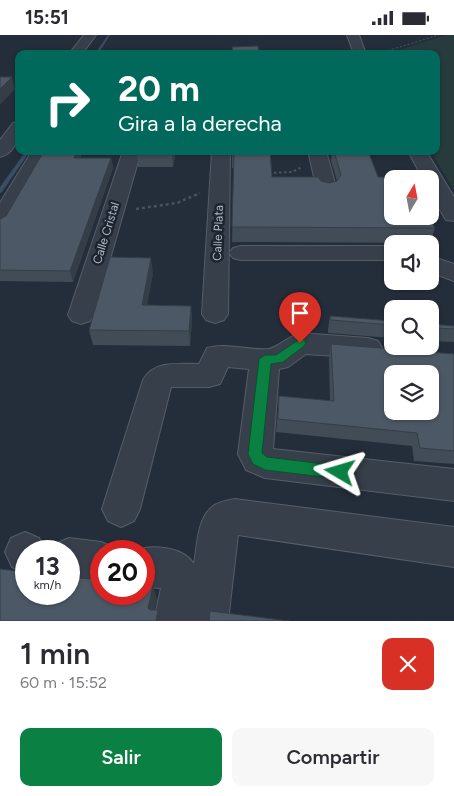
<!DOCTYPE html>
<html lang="es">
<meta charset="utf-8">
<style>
:root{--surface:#fff;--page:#f7f7f7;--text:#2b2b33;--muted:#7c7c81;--accent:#0b8043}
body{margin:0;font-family:Figtree,sans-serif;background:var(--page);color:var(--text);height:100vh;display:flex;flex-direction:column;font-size:19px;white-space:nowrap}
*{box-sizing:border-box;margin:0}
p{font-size:16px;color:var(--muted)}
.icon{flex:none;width:28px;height:28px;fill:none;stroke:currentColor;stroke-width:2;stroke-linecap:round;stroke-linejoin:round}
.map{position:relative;height:586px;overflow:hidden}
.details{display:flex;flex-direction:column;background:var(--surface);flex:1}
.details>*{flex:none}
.banner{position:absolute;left:15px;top:15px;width:425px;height:105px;border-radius:10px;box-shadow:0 1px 4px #0004;background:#00695c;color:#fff;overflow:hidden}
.needle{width:32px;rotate:10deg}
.fabs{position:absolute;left:384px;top:135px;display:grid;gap:10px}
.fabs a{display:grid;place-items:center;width:55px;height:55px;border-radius:10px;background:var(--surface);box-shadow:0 1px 4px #0004;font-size:25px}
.speed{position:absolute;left:15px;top:505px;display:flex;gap:10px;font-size:25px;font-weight:700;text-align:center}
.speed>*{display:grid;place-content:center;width:65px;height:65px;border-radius:50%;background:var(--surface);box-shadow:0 1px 4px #0004;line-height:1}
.speed small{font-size:12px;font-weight:400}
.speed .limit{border:8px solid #d22;background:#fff;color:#111}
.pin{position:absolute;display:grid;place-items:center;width:42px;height:42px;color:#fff;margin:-51px -21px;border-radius:50% 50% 50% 0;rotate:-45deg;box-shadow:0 0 5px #0007}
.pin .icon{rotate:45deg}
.me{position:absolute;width:55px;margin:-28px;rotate:277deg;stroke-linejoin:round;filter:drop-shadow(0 0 4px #0008)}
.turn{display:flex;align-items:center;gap:18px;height:105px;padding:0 20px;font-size:22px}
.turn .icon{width:65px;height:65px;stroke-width:2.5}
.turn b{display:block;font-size:35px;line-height:42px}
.round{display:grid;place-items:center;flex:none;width:52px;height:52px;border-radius:10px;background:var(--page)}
.summary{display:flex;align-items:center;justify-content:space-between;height:85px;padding:0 20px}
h1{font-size:30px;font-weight:600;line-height:38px}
.primary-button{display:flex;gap:10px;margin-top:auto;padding:10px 20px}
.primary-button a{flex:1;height:58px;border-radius:10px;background:var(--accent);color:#fff;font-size:20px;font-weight:600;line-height:58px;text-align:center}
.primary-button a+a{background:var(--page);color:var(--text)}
.status{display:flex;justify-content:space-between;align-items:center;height:35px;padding:0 25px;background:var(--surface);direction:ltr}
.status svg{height:14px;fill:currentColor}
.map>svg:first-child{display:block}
.green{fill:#273b3c}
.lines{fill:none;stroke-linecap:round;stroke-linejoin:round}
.stream{fill:#3a4d62;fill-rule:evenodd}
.minor-casing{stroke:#555e68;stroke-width:2}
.path-far2{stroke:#435758;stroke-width:1;stroke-dasharray:2 2;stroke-linecap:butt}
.path-far1{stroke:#435758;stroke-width:2;stroke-dasharray:2.5 2.5;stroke-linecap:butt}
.path{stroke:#435758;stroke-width:2.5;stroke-dasharray:3 3;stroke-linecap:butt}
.minor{fill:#37404a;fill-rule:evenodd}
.wall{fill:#414c57}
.shaded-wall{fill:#353e47}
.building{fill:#4c5865;stroke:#353e47;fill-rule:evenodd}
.route{fill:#0b8043;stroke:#07532c}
.labels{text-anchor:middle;stroke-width:5;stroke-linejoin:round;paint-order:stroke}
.street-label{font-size:12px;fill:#b3bbc6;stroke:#1c252f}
</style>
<div class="status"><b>15:51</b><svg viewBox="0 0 49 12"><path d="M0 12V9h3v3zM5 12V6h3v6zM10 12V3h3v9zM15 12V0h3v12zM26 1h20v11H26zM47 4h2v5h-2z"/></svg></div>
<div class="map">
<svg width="454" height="586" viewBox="0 0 454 586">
<rect width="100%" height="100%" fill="#242e3a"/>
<path class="green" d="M447,0H454V155L431,116H436V19H386Z"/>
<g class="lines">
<path class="stream" d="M108,0H110L98,19H95Z
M26,116H30L2,157L0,158V152Z"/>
<g class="minor-casing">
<path id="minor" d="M84,0H96L82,19H69Z
M347,0H359L366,19H354Z
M19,87C19,101 16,118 0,122V105L13,88Z
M32,116H50L11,186L8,191L0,193V168Z
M123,116H141L94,280L90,286L81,289L72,286L68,280Z
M212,116H230L228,279L224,285L215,288L206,285L202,279Z
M308,116H326L337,155L334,159L327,161L320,159L317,155Z
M408,116H426L454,162V186L446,185C438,172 430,159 430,144H423Z
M241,211H392V225H241L233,223L229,218L233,213Z
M430,221L454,229V246L430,237Z
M300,298L368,303L378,306L382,313L378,320L368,323L306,319L288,332L279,334L273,414L454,434V466L265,443L246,435L238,419L249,334L228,332L220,349L209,352H171L140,474L134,486L121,492L108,486L102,474L143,345C154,325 178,329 199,329L207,313C227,307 248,316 269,314C276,313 290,301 300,298Z
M235,464L454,492V532L238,500L228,586H154L161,553L144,552V516H133C151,509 183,511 194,529C197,512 197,484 212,472C218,467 228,465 235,464Z
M25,497L39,503L45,516H26V538L12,532L5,517L11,503Z
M69,503L101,507L115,513L117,516H101V547L69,543V516H52L55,509Z"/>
</g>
<path class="path-far2" d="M377,19L439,0"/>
<path class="path-far1" d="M269,138L292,137L302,132"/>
<path class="path" d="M136,174L177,168L200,158"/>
<use href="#minor" class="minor"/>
</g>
<path class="wall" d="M44,116H80L81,123H111L113,133L73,247L0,246V184L6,181Z
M137,116H176L173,132H138Z
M232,116L272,142L321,146L329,148L337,146L331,126L332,116H368L378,142L435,193L430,208L232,207L234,133H232Z
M153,238L147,270L191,271L192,286L190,311L93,310L89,295Z
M330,281L392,286V304V303L328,298V294Z
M430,289L454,291V307L430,306Z
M331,309L454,319V429L414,426L412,411L276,397L279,361L330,366L329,323Z"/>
<path class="shaded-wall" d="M12,42L15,54L0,70V54Z
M77,116H80L81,123H74Z
M172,116H176L173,132L172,118Z
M111,123L113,133L73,247L70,236Z
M151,223L153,238L144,285L142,270Z
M191,271L192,286L190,311L189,296Z
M435,293L430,306L433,296Z
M153,551L157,564L152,586L148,573Z
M158,575L161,586H156Z"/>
<path class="building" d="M258,11L259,17L328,19H233L232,12Z
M0,42H12L0,54Z
M44,116H77L74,123H111L70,236L0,235V184L6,181Z
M137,116H172V118H137Z
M232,116H270L272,142H318L321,146L329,148L337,146L341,140L334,116H368L378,142L409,143L410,144H392V181H429L435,193L232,192L234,119H232Z
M110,222L151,223L142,270L191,271L189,296L89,295Z
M330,281L392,286V290L331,285Z
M430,289L454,291V294L435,293L433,296H430Z
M331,309L454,319V416L420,413L417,398L278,384L279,361L334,366ZM392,339H430V376H392Z
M0,534L26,537V559H69V542L101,545V559H144V550L153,551L148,573L150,575H158L156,586H0Z
M210,576L289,586H209Z"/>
<path class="route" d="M300,304L304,305L306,308L304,311L283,327L271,329L262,418L267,422L340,431L346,433L348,437L346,442L340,444L265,435L253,429L248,419L259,324L265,320H276Z"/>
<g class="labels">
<g class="street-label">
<text transform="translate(106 198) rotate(-73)" y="4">Calle Cristal</text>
<text transform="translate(218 198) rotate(-88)" y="4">Calle Plata</text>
</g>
</g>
</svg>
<div class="fabs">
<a><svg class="needle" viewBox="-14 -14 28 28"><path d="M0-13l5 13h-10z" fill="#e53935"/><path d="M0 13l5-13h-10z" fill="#7c7c81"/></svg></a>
<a><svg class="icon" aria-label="sound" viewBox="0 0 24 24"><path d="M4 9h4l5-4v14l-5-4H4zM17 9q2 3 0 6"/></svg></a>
<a><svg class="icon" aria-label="search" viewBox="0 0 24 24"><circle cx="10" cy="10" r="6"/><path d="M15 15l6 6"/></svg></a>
<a><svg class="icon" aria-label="layers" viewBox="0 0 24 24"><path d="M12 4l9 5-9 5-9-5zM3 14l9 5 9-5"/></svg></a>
</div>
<div class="speed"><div>13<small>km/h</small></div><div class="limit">20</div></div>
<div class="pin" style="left:300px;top:308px;background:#d93025"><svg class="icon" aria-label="arrive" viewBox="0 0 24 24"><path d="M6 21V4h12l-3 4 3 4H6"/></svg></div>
<svg class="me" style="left:340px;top:437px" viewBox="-20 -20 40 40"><path d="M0-17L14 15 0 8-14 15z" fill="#0b8043" stroke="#fff" stroke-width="4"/></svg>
<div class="banner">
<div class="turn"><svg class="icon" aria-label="right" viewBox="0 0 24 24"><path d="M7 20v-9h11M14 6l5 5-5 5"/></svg><div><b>20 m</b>Gira a la derecha</div></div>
</div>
</div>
<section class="details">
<div class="summary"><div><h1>1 min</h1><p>60 m · 15:52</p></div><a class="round" style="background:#d93025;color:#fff"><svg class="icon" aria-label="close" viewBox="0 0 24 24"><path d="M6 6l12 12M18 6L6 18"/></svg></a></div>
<div class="primary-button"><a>Salir</a><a>Compartir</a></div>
</section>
